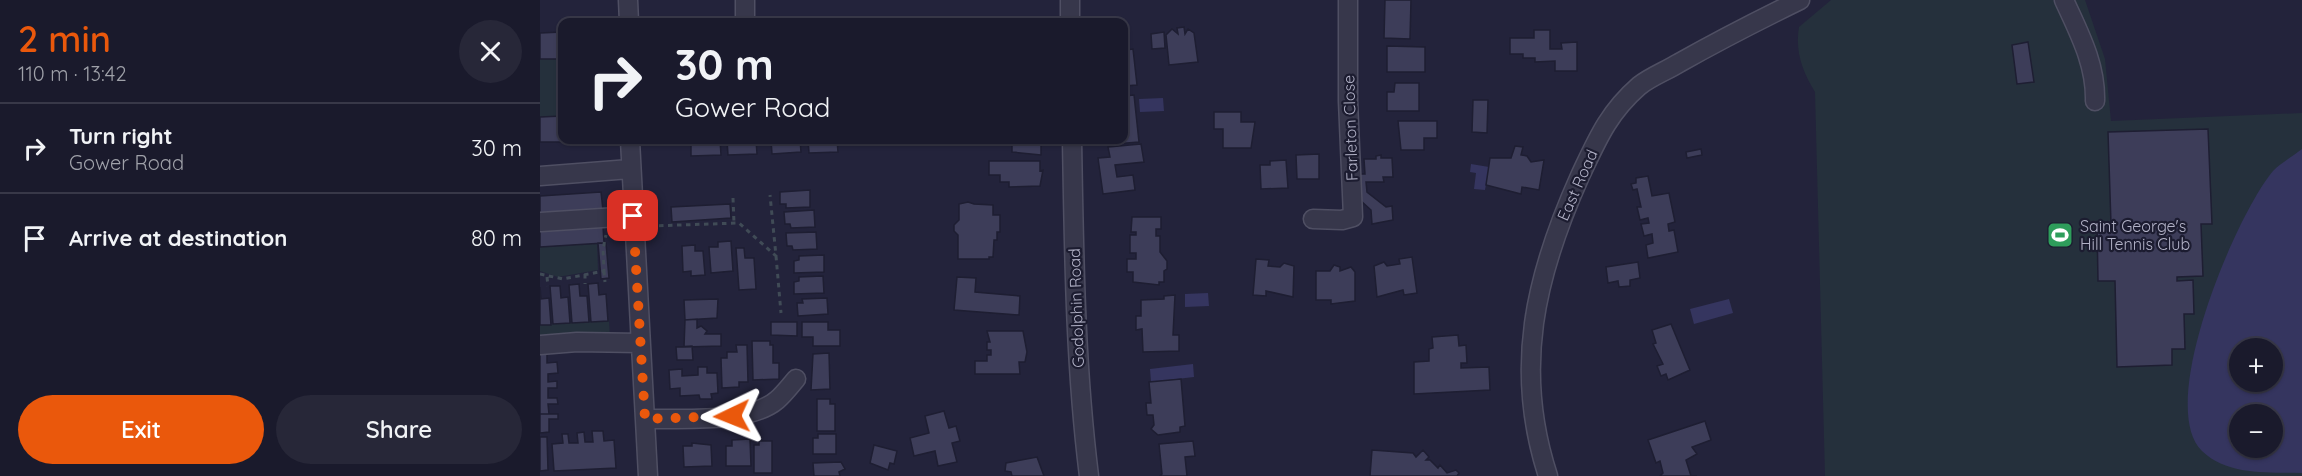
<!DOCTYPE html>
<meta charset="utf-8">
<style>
:root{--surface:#1a1a2c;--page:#272738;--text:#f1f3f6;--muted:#9fa1a9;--line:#383848;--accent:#ea580c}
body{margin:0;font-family:Quicksand,sans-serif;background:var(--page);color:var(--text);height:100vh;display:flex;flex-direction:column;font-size:22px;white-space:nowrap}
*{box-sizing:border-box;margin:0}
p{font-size:20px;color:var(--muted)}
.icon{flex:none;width:33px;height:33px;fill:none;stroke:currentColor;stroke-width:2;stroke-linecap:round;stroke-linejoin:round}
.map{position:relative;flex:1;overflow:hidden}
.drawer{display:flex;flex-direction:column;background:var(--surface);width:540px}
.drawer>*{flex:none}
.top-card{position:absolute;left:18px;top:18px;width:570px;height:126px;border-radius:12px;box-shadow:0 2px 4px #0004,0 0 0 2px var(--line);background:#1a1a2c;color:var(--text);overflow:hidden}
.buttons{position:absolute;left:1689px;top:338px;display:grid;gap:12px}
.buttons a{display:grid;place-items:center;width:54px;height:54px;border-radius:50%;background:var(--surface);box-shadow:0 2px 4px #0004,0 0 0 2px var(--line);font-size:30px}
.pin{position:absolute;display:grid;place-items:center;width:51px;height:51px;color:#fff;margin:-26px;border-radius:12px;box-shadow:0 3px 9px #0006}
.me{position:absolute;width:66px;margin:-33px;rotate:268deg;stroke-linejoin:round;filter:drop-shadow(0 0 4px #0008)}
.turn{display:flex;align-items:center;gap:21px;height:126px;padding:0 18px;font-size:27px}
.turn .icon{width:78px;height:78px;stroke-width:2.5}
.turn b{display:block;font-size:42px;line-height:51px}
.round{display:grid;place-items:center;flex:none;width:63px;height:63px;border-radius:32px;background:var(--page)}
.head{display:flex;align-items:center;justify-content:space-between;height:102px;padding:0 18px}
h1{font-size:36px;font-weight:600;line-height:45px;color:var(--accent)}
.cta{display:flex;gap:12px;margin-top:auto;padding:12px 18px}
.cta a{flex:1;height:69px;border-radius:36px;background:var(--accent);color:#fff;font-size:24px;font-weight:600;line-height:69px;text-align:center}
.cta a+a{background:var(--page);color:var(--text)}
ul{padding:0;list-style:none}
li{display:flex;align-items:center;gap:18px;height:90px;padding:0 18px;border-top:2px solid var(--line)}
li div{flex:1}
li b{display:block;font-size:22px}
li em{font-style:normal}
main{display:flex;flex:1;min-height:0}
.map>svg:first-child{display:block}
.green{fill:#25303c;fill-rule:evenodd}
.water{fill:#35355f;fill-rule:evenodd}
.building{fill:#3d3d59;stroke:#1e1e32;stroke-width:1.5}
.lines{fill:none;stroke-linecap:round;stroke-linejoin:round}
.minor-casing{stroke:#4f4f63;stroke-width:21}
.path{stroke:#404b56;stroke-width:3;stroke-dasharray:4.5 4.5;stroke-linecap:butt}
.minor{stroke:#37374b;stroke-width:18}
.route{stroke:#ea580c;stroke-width:10;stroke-dasharray:0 18}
.labels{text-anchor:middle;stroke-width:4.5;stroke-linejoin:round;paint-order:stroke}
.street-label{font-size:16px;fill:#b2b2c7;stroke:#1c1c30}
.poi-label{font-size:16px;fill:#b2b2c7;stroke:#1c1c30;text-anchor:start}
</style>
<main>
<section class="drawer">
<div class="head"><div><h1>2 min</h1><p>110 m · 13:42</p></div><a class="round"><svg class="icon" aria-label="close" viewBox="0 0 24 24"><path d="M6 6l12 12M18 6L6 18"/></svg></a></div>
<ul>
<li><svg class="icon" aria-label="right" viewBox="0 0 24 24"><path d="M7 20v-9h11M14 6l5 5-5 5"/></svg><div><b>Turn right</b><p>Gower Road</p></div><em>30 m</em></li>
<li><svg class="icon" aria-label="arrive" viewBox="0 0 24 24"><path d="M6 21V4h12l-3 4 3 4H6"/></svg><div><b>Arrive at destination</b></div><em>80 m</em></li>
</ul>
<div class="cta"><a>Exit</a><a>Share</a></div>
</section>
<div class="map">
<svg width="1762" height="476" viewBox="0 0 1762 476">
<rect width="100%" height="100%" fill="#23233b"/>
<path class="green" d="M1291,0H1545L1565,59L1571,121L1762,113V476H1285L1275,92C1262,71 1255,51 1259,27ZM1700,348H1732V381H1700ZM1700,414H1732V447H1700Z
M0,59H22V116L0,117Z
M57,243L58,270L18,277L0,271V247Z
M69,320L70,339L0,341V325Z"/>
<path class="water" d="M623,98L624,111L600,112L599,99Z
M1762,149V473C1728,472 1688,476 1662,451C1615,405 1696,215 1733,171C1741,163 1753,156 1762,149ZM1700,348H1732V381H1700ZM1700,414H1732V447H1700Z
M931,164L949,167L945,190L934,189L936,173L930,172Z
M668,293L669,306L645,307V294Z
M1189,299L1193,313L1154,324L1150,309Z
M653,364L654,377L611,382L610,369Z"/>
<path class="building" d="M845,0H871L870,39L844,38Z
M644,27L645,34L648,29L654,33L658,62L629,65L626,35L632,29L638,34L637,28Z
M994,30H1010V49H1022L1021,43L1037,42V71H1015V61L995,62V58H983V54H970V38H994Z
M22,32V59H0V33Z
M624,32L625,48L612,49L611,34Z
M584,38L586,50L593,49L597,85L584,86Z
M1488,42L1494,82L1477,84L1472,45Z
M847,46L885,47V72H847Z
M855,83H879V111H847V92H854Z
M594,95L599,142L575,144L574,140H584V96Z
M933,100H948L947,133L932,132Z
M674,112H701V122H715L711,148H683V129H674Z
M22,116V140H47V142H0V117Z
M858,121H897V138H884V150H861Z
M1668,129L1672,224H1661L1663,276L1637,277V281L1653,280L1654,314H1644L1645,349H1632V365L1577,367L1575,281H1558L1557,224H1571L1568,132Z
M119,140H145V143L119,144Z
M151,140H180L181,155L151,156Z
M187,140H216L217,154L188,155Z
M231,140H260L261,152L232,154Z
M268,140H297L298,152L269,153Z
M472,140H504H501V155L472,152Z
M601,144L604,162L575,165L577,177L593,175L595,190L563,194L558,158L570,157L568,147Z
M975,146L983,147L981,155L987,156L991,162L1004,160L999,190L982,187L981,194L946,185L950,158H971Z
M1161,149L1162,155L1147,158L1146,152Z
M779,154V179H757L756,155Z
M841,155V158H852L853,177H843L844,182H826L827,192L846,207L852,206L853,220L832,224L831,210L820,200L819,174H825L824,159H836V156Z
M746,160L748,188L721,189L720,165H730V161Z
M449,161H500V171L503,170L500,186L469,187V182H460V175H449Z
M1108,176L1112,196L1129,193L1135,222L1128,224L1129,231L1134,230L1138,252L1108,258L1106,245L1113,243L1112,234L1104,236L1101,224L1109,223L1108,218L1100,220L1097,207H1101L1097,189L1093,190L1091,184L1096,183V178Z
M270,190V207L246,208V204H240V192Z
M61,192L63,210L0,214V196Z
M428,202L434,204L453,205V215H460V232H457V240H454L453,257H449V259H418V235L414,231V225L419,220V204Z
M190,204L191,218L132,222L131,207Z
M274,210L275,227L251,228L250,224H245L244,212Z
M592,217H621V229H616V236H620V252L627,261V269L624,271V282H619V285L593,282V272H587V259H596V253H590V235H596V232H591Z
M63,226L64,243L0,247V231Z
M276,232L277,249L253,250L252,246H247L246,233Z
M191,241L193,271L171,273L169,247H178V242Z
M58,243H66L69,278L61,279Z
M155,245V251H163L165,275L151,276V271L143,272L142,246Z
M196,248H204L205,258H214L216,289L199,290Z
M284,255V272L254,273V261L259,260V256Z
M872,257L877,293L864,295L863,290L837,297L834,266L844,262L847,266L860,264L859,259Z
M716,259L729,260L728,266L740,267L744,263L754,266L753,297L726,291V296L713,295Z
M1098,262L1100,278L1090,280V286L1079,287L1078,281L1068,283L1066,267Z
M794,265L800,267V271L811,267L815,272V301L791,304V300H776V271H790Z
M283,276L284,293L254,294V282L259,281V277Z
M417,277L436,278L435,292L480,296L479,315L414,310Z
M58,283L59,295L66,294L68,321L51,322L48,284Z
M39,284L40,296H47L49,322L32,323L29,285Z
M10,286H20L21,298L28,297L30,323L13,324Z
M0,287L1,299L9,298L11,325H0Z
M635,295L633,335H639V351L603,352L602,329L596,330V316H601V300L624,299V296Z
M287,298L288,314L258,316L257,303H263L262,299Z
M178,299L177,318L145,320L144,300Z
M157,319V328L161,326L167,331L165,334H181V346L144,347L145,320Z
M231,322H257V336L231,335Z
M262,322H288V330H300V346H273V337H262Z
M1131,324L1150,370L1128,380L1126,374L1121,376L1117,366L1123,364L1113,344L1116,343L1112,330Z
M447,331H483L487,352L485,362H479L480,374H435V361H447V355H451V350H447V342H450Z
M918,335L919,346L926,345L927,363H921V368L949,367L950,390L874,394V362L889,361V349L893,348L892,337Z
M212,341H230V345H233V363H239V379L213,380Z
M196,345H207L208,382H199V387L182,388L181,358H187V352H197Z
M152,346L153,360H137L136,347Z
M0,352H7V363L17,362L18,373L8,374V382L17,381V388H8V398H17L18,404H8L9,414H0Z
M289,353L290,389L271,390L273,354Z
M158,367H167V373H177L178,393L171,394L172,399H160L159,395L140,396V388L130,389L129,370L142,369V376L158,375Z
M641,379L645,426L640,427V432L618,435L611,429L614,425L613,415H607L606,403H611L609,382Z
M277,399H290V404H295V431H277Z
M404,411L409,428L416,426L420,441L412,443L417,462L398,466L395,451L374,456L370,438L389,433L385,416Z
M0,414H18V419H9V432L0,433Z
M1165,421L1171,440L1152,447L1157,454L1146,460L1151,476H1157H1120L1123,473L1120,461L1116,463L1108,440Z
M52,431H63L64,441L74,440L76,468L14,471L12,444L23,443L22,434H28L29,443H38L37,433L44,432L45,442H53Z
M278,434H296V454H273V438H278Z
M0,437H7L8,470L0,471Z
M210,439L211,466H186V446H192V440Z
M219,441H232V473H214V445H219Z
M653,441L655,456L645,457L647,476H620L622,474L619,444Z
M152,443L171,445L172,466L144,467L143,446H152Z
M334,445L357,451L354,464L350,463L348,470L330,463Z
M832,450L873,453L876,457L883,450L889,457L886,460H890L898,468L900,465L907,473L916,470L919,473L917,476H830Z
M497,457L504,476H472L471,472L465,471L466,463Z
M301,462L305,469L299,472L300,476H274L273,463Z"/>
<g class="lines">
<g class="minor-casing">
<path id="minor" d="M88,0L89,22
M205,0V22
M530,0V22
M1524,0C1539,33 1556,64 1555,101
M90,140L108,476
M532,140C534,252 535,364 549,476
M0,176L90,169
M773,219L802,220L813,217L808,101V0
M1,222L93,216
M0,345L37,342L99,343
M105,419C142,418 209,424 237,400C244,394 250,386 256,379
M1008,476C973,369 995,276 1040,176C1057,140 1068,113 1099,86C1110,77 1126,71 1139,63C1178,41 1219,20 1260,0"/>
</g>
<path class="path" d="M193,198L194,223
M110,226L199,223L236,256L230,195
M236,256L241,313
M64,271L65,282
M0,274L23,279L64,271L63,249L66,235
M45,274V284
M7,277L8,286"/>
<use href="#minor" class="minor"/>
</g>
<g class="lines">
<path class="route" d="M93,216L105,419L192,416"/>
</g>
<defs>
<g id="stadium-square" transform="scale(1.35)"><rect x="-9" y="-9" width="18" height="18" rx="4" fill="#2e9e5b" stroke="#1c1c30"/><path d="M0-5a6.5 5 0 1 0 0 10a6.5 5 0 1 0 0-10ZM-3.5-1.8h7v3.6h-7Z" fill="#fff"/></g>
</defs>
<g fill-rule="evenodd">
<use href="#stadium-square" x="1520" y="235"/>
</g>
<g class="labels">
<g class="street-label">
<text transform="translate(810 128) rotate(-92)" y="6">Farleton Close</text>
<text transform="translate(1037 185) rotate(-66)" y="6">East Road</text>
<text transform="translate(536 308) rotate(-92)" y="6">Godolphin Road</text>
</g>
<g class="poi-label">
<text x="1540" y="232">Saint George's<tspan x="1540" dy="18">Hill Tennis Club</tspan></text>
</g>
</g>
</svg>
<div class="buttons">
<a>+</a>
<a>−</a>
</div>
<div class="pin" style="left:93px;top:216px;background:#d93025"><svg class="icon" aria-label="arrive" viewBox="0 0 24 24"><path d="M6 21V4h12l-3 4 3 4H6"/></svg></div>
<svg class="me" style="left:192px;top:416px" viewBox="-20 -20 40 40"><path d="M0-17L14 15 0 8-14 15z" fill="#ea580c" stroke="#fff" stroke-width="4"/></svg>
<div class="top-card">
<div class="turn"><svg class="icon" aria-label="right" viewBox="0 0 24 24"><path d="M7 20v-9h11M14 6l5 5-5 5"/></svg><div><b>30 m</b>Gower Road</div></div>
</div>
</div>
</main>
